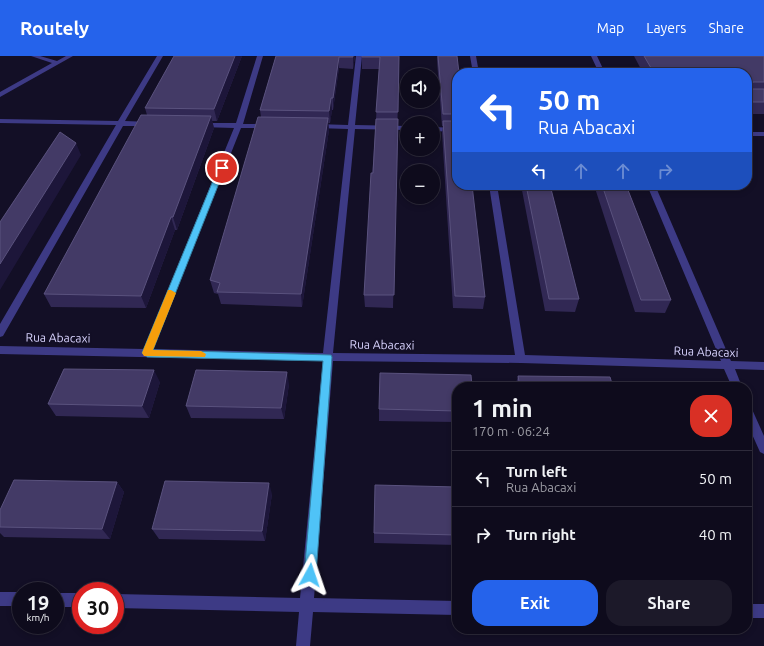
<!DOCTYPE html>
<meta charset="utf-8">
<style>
:root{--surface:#0e0b1c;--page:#1c1929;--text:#f1f3f6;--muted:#9b9ba3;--line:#2e2b3b;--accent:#2563eb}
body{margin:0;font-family:Ubuntu,sans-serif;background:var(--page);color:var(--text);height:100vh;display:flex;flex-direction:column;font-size:15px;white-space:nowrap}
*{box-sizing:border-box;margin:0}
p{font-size:13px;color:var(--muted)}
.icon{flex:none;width:22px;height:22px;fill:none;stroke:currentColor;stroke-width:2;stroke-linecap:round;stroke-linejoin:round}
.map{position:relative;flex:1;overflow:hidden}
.drawer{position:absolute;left:452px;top:326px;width:300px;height:252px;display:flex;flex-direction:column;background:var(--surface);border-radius:16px;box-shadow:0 2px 6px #0003,0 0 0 1px var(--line)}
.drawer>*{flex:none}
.banner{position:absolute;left:452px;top:12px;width:300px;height:122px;border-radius:16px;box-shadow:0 2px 6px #0003,0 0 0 1px var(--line);background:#2563eb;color:#fff;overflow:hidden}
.tools{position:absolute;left:400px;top:12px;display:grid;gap:8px}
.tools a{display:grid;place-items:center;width:40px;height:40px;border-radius:50%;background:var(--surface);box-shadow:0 2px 6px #0003,0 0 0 1px var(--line);font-size:20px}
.speed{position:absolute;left:12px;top:526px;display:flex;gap:8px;font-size:20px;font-weight:700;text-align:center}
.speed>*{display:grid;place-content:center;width:52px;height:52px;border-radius:50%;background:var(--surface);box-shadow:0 2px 6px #0003,0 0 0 1px var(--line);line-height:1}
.speed small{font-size:10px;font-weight:400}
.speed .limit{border:6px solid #d22;background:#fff;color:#111}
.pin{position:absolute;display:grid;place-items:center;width:34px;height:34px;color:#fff;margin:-17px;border:2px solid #fff;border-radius:50%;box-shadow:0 1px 4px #0007}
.me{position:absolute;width:44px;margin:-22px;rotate:5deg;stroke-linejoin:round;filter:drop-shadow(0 0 3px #0008)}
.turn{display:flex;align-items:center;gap:14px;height:84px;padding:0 20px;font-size:18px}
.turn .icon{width:52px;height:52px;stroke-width:2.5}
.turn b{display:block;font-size:28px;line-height:34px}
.lanes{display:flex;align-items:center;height:38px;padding:0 20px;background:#0003;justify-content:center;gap:20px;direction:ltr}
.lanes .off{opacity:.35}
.round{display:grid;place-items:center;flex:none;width:42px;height:42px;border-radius:16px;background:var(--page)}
.headline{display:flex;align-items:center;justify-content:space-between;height:68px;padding:0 20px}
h1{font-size:24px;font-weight:700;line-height:30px}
.button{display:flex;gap:8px;margin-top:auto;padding:8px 20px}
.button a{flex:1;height:46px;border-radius:16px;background:var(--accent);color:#fff;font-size:16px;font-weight:700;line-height:46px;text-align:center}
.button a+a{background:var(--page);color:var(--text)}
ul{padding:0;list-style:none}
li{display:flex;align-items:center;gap:12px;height:56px;padding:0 20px;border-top:1px solid var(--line)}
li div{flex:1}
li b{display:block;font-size:15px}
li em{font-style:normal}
header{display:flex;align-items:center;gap:24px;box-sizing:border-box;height:56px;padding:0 20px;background:var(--accent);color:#fff}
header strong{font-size:19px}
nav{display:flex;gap:22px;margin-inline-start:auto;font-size:14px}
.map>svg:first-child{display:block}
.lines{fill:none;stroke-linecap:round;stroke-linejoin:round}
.minor{fill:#3d3a85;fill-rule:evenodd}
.wall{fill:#312854}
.shaded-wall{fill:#1d163a}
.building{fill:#433a66;stroke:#5a527e}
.route{fill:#4fc3f7;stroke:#337fa1}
.slow{fill:#f59e0b}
.labels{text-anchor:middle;stroke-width:4;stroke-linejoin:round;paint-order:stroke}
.street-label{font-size:12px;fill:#d9d4ff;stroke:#130f26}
</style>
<header>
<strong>Routely</strong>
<nav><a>Map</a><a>Layers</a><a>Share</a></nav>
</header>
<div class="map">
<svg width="764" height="590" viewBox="0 0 764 590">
<rect width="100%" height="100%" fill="#130f26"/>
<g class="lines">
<path class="minor" d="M31,0H40L57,5L66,0H73L0,41V36L52,7Z
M157,0H163L125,65L150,66L153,68L150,70H123L3,280L0,281V268L116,69L0,67V63L118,65Z
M257,0H263L243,68H268L271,70L268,72H241L153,293L323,297L348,73L316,72L313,70L316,68L348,69L356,0H362L355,69L407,70V74L355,73L333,297L515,299L489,129H497L525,299L721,305L647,129H655L731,305L764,306V314L735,313L742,331H732L724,313L521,307L333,305L314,542L457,545V559L313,556L310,590H296L299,556L115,552V538L300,542L323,305L0,298V290L144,293L234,72L200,71L197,69L200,67H236Z
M470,0H476L479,17H473Z
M591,0H597L605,17H599Z
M433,71L457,72V76L433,75Z
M747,76H764V80H747Z
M747,350L751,351L764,380V398L760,396L747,367Z
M0,536H21V550H0Z
M55,537H81V551H55Z
M747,548H764V562H747Z"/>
</g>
<path class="wall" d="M242,0L217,65H212L214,72L177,174H175L146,252L51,251L44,238L147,59L145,52Z
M276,0H355L353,13L339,12L333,54H332L330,67H328L329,74L302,251L221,248L218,238L214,237L210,224L261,61L260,54Z
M362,0H399L393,252L365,251L364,239L376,63L379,13H362Z
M437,0H438L457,17V129L485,241L483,253L453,252L442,77L443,70H442L437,5Z
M634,0H764V58H747V17H643Z
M521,129H550L579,243L575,256L545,255Z
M594,129H626L671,244L665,257L635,256Z
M518,320L613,331H515Z
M160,326L149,362L56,360L48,348Z
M289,328L284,363L191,362L186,350Z
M457,331V366L379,365V353Z
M117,426L124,436L110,483L4,481L0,477V454Z
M457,431V489L374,487V477Z
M272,438L265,485L159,483L152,473Z"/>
<path class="shaded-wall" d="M235,0H242L217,65L214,53Z
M353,0H355L353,13Z
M339,1V12L333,54V42Z
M331,42L332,54L330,67L329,55Z
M211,60L214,72L177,174L173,161Z
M328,62L329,74L302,251L301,238Z
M76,87L81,99L0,234V208Z
M171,161L175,174L146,252L141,240Z
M154,314L160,326L149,362L142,350Z
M287,316L289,328L284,363L281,352Z
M117,426L124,436L110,483L102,473Z
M269,427L272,438L265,485L262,475Z"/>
<path class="building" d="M174,0H235L214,53L145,52Z
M276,0H353V1H339L333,42H331L329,55L260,54Z
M362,0H399L398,56H376L380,1H362Z
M438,0H457L459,17H457V58H443Z
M644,0H764V26H753L751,31L753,33H764V46H747V17H654Z
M141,59L211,60L173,161H171L141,240L44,238Z
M258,61L328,62L301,238L217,236L220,227L210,224Z
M376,63H398L394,239H364L371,117H373Z
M443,65H457V129H472L485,241L455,240Z
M60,76L76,87L0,208V166Z
M526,129H550L579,243H549Z
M602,129H626L671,244H641Z
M64,313L154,314L142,350L48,348Z
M196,314L287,316L281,352L186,350Z
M380,317L471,319L472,331H457V355L379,353Z
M518,320L610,321L613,331H520Z
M14,424L117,426L102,473L0,471V454Z
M165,425L269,427L262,475L152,473Z
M375,429L457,431V479L374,477Z"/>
<path class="route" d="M219,110L225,112L153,294L331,299L332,301L316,519L314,523L310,525L306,523L304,519L323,305L147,301L142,297Z"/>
<path class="slow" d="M168,234H171L176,237L153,294L201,295L206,298L205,301L144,300L142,297Z"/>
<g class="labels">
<g class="street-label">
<text transform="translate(58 282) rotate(1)" y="4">Rua Abacaxi</text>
<text transform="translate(382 289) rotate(1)" y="4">Rua Abacaxi</text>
<text transform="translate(706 296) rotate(2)" y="4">Rua Abacaxi</text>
</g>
</g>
</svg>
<div class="tools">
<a><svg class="icon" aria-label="sound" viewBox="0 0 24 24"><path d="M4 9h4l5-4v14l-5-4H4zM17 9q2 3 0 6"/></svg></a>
<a>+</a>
<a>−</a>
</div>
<div class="speed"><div>19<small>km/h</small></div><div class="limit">30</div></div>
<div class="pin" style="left:222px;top:112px;background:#d93025"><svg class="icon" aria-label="arrive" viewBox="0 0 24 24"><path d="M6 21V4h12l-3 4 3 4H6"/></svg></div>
<svg class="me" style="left:310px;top:519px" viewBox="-20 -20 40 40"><path d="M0-17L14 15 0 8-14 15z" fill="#4fc3f7" stroke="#fff" stroke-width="4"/></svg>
<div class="banner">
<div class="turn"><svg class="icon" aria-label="left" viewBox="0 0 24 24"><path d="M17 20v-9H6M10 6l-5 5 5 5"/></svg><div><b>50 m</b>Rua Abacaxi</div></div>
<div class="lanes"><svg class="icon" aria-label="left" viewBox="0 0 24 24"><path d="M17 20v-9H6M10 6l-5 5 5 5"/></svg><svg class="icon off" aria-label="ahead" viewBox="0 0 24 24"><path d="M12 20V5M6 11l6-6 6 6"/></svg><svg class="icon off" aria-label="ahead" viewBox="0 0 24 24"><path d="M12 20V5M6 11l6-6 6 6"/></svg><svg class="icon off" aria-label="right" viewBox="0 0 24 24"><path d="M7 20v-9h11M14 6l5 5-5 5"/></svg></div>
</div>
<section class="drawer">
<div class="headline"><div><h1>1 min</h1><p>170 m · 06:24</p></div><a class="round" style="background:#d93025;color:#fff"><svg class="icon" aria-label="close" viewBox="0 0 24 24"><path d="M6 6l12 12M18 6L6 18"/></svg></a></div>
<ul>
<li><svg class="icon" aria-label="left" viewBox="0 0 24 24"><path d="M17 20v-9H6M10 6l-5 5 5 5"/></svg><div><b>Turn left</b><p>Rua Abacaxi</p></div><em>50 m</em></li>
<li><svg class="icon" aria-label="right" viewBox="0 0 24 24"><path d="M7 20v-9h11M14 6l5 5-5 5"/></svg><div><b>Turn right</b></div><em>40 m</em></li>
</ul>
<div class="button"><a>Exit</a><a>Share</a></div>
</section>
</div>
